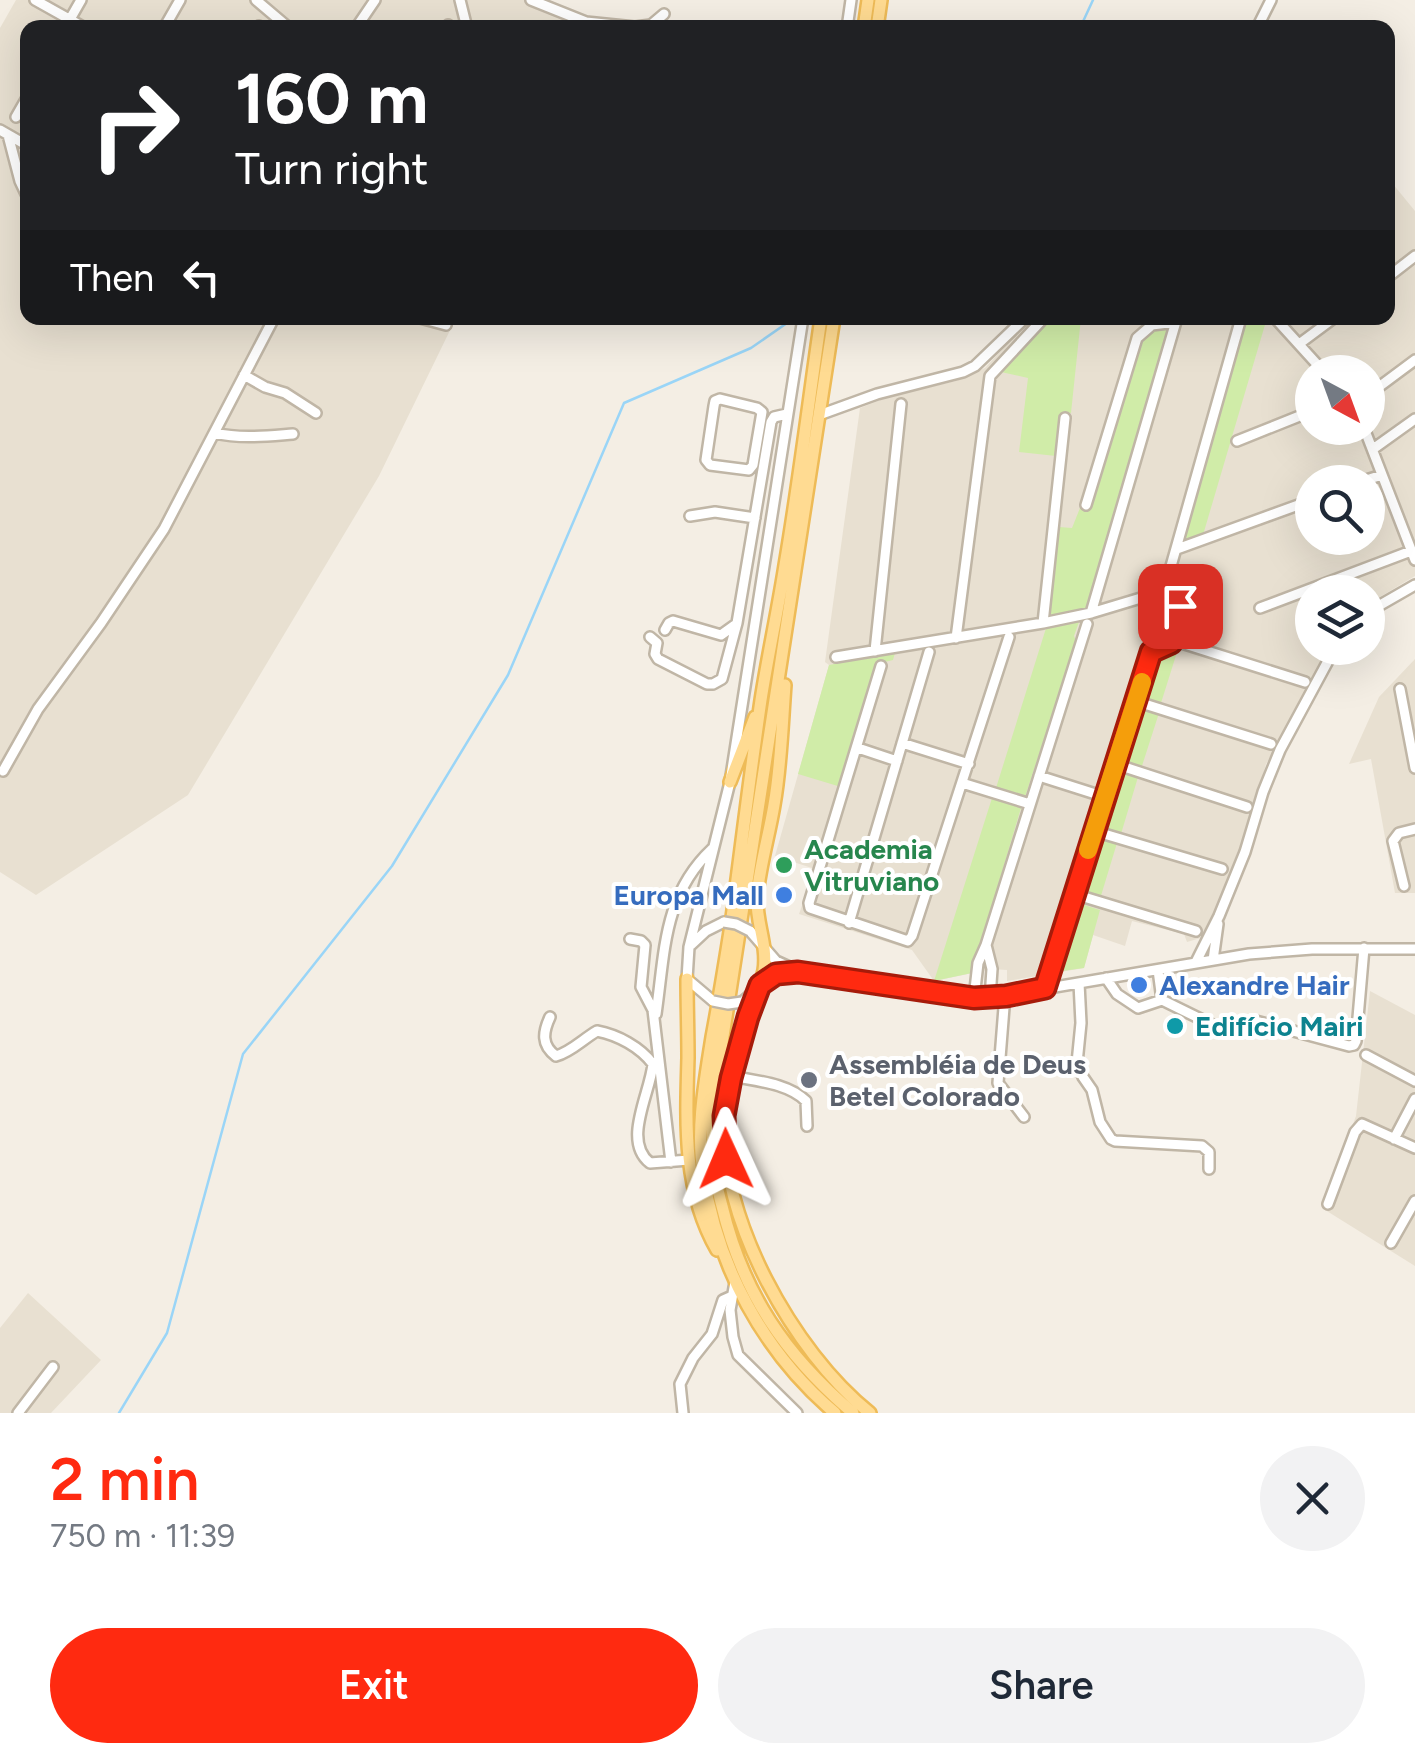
<!DOCTYPE html>
<meta charset="utf-8">
<style>
:root{--surface:#fff;--page:#f2f2f3;--text:#1f2937;--muted:#747a83;--accent:#ff2a10}
body{margin:0;font-family:Figtree,sans-serif;background:var(--page);color:var(--text);height:100vh;display:flex;flex-direction:column;font-size:38px;white-space:nowrap}
*{box-sizing:border-box;margin:0}
p{font-size:32px;color:var(--muted)}
.icon{flex:none;width:55px;height:55px;fill:none;stroke:currentColor;stroke-width:2;stroke-linecap:round;stroke-linejoin:round}
.map{position:relative;height:1413px;overflow:hidden}
.sheet{display:flex;flex-direction:column;background:var(--surface);flex:1}
.sheet>*{flex:none}
.banner{position:absolute;left:20px;top:20px;width:1375px;height:305px;border-radius:20px;box-shadow:0 10px 40px #0002;background:#202124;color:#fff;overflow:hidden}
.needle{width:65px;rotate:139deg}
.controls{position:absolute;left:1295px;top:355px;display:grid;gap:20px}
.controls a{display:grid;place-items:center;width:90px;height:90px;border-radius:50%;background:var(--surface);box-shadow:0 10px 40px #0002;font-size:50px}
.pin{position:absolute;display:grid;place-items:center;width:85px;height:85px;color:#fff;margin:-42px;border-radius:20px;box-shadow:0 5px 15px #0006}
.me{position:absolute;width:110px;margin:-55px;rotate:359deg;stroke-linejoin:round;filter:drop-shadow(0 0 8px #0008)}
.turn{display:flex;align-items:center;gap:35px;height:210px;padding:0 50px;font-size:45px}
.turn .icon{width:130px;height:130px;stroke-width:2.5}
.turn b{display:block;font-size:70px;line-height:85px}
.then{display:flex;align-items:center;height:95px;padding:0 50px;background:#0003;gap:20px;font-size:38px}
.round{display:grid;place-items:center;flex:none;width:105px;height:105px;border-radius:52px;background:var(--page)}
.headline{display:flex;align-items:center;justify-content:space-between;height:170px;padding:0 50px}
h1{font-size:60px;font-weight:600;line-height:75px;color:var(--accent)}
.action{display:flex;gap:20px;margin-top:auto;padding:20px 50px}
.action a{flex:1;height:115px;border-radius:60px;background:var(--accent);color:#fff;font-size:40px;font-weight:600;line-height:115px;text-align:center}
.action a+a{background:var(--page);color:var(--text)}
.map>svg:first-child{display:block}
.residential{fill:#e8e0d1;fill-rule:evenodd}
.green{fill:#d0eca8}
.lines{fill:none;stroke-linecap:round;stroke-linejoin:round}
.stream{stroke:#9ad5f7;stroke-width:2.5}
.minor-casing{stroke:#c0b6a6;stroke-width:14}
.major-casing{stroke:#eebb57;stroke-width:16}
.minor{stroke:#fff;stroke-width:9}
.major{stroke:#ffdb92;stroke-width:11}
.minor-bridge-casing{stroke:#c0b6a6;stroke-width:14;stroke-linecap:butt}
.minor-bridge{stroke:#fff;stroke-width:9}
.route-casing{stroke:#a61b0a;stroke-width:25}
.route{stroke:#ff2a10;stroke-width:18}
.slow{stroke:#f59e0b;stroke-width:18}
.leisure-dot{fill:#2e9e5b;stroke:#fff;stroke-width:4}
.shop-dot{fill:#3f7fe0;stroke:#fff;stroke-width:4}
.culture-dot{fill:#0f9aa8;stroke:#fff;stroke-width:4}
.worship-dot{fill:#6b7280;stroke:#fff;stroke-width:4}
.labels{text-anchor:middle;stroke-width:8;stroke-linejoin:round;paint-order:stroke}
.leisure-label{font-size:28px;font-weight:bold;fill:#27864d;stroke:#fff;text-anchor:start}
.shop-label{font-size:28px;font-weight:bold;fill:#366cbe;stroke:#fff;text-anchor:end}
.culture-label{font-size:28px;font-weight:bold;fill:#0d838f;stroke:#fff;text-anchor:start}
.worship-label{font-size:28px;font-weight:bold;fill:#5b616d;stroke:#fff;text-anchor:start}
</style>
<div class="map">
<svg width="1415" height="1413" viewBox="0 0 1415 1413">
<rect width="100%" height="100%" fill="#f4eee4"/>
<path class="residential" d="M16,0H529L577,27L28,28V318H456L379,476L188,795L36,895L0,872V28Z
M1388,178L1415,211V576L1368,604V592H1312V648H1328L1312,683L1266,764L1250,821L1204,937L1187,942L1184,934L1132,921L1125,946L1093,935L1084,968L1007,981V970L992,969L934,981L912,950L799,914L815,869L775,856L829,665L825,662L860,408L888,397L956,381L985,368L1031,318H1388ZM1312,372H1368V428H1312ZM1312,482H1368V538H1312Z
M1415,659V893H1395L1371,759L1349,764L1379,697Z
M1370,991L1415,1015V1266L1322,1208L1356,1116Z
M28,1293L101,1360L51,1413H0V1328Z"/>
<path class="green" d="M1047,318H1081L1071,413L1062,412L1056,456L1019,452L1028,378L1001,372L1049,320Z
M1245,318H1267L1203,535L1184,543L1182,540Z
M1156,327L1168,329L1170,333L1088,609L1084,612L1049,619L1046,618L1059,527L1072,528L1080,508L1088,509L1142,338Z
M1080,619L1074,636L1076,641L1025,797L996,788L1047,625Z
M1178,649L1161,703L1141,697L1152,659L1166,651Z
M895,653L893,660L877,664L841,787L798,774L829,665Z
M1140,707L1159,713L1141,769L1123,763L1121,760L1137,709Z
M1120,772L1138,777L1121,834L1104,829L1101,825L1117,774Z
M992,798L1021,808L972,973L934,981Z
M1100,837L1117,843L1100,899L1081,892L1097,839Z
M1078,903L1100,910L1084,968L1055,972Z"/>
<g class="lines">
<path class="stream" d="M1080,28L1093,0
M119,1413L167,1333L243,1054L392,866L508,675L624,403L751,348L787,323"/>
<g class="minor-casing">
<path id="minor" d="M35,0L85,28
M256,0L289,28
M460,0L467,28
M531,0L586,22L635,27L651,25L664,14
M65,28L81,0
M164,28L180,0
M258,28L259,26
M356,28L375,0
M447,28L448,25
M847,28L851,0
M1257,28L1271,0
M16,117L28,96
M0,130L28,146
M8,135L20,181L28,198
M1388,277L1415,256
M337,318H347
M420,318L446,325
M1275,318L1324,372
M1299,344L1334,318
M244,375L265,387L285,393L316,413
M1368,395L1415,360
M720,399L757,408L762,412L753,465L749,470L710,465L706,460L714,406L715,401Z
M819,415L877,394L963,372L975,366L1025,318
M1364,428L1415,560
M214,433C241,439 266,436 293,434
M1237,441L1312,411
M1373,449L1415,419
M1360,482L1382,475
M1086,505L1137,338L1152,325L1176,322
M690,516L715,512L755,518
M1177,549L1312,500
M1260,608L1411,551
M1368,612L1415,585
M1091,613L1177,318
M1043,623L1065,418
M665,630L669,623L673,621L721,635L735,625
M650,637L657,643L655,654L658,659L707,684H713L722,679L737,623L771,422L774,417L787,414
M956,638L990,376L1041,321
M1172,640L1305,682
M875,651L901,404
M836,657L1043,623L1091,613L1164,591L1241,318
M881,666L809,903L810,908L908,941L912,936L1009,637
M1400,689L1415,768
M1135,701L1271,744
M902,743L969,764
M858,748L897,761
M1115,764L1247,807
M3,771L38,709L101,623L164,529L274,318
M1039,776L1105,797
M962,783L1030,804
M1094,831L1222,869
M1404,886L1393,841L1399,833L1415,829
M1074,894L1196,931
M849,923L929,652
M750,931L776,961L796,970
M630,939L641,941L645,945L641,987L653,1010L671,1162
M691,945L706,931L724,922
M986,945L992,969L990,998
M1213,960L1218,924
M1196,962L1219,916L1245,852L1263,792L1280,750L1335,648
M1158,970L1162,1000
M1106,978L1117,994L1138,1008L1162,1000L1217,1027L1256,1021L1349,1046L1354,1045L1356,1041L1364,948
M1079,983L1081,1023L1077,1063L1083,1077L1092,1090L1100,1122L1111,1139L1115,1141L1202,1146L1209,1152V1169
M1045,988L1165,606L1168,603L1178,605L1180,608L1171,643L1151,652
M1005,995L998,1083L1024,1117
M974,998L978,963L986,945L1087,624
M713,1001L687,979L689,947L730,782L803,318
M742,1002C765,983 765,973 798,971L974,998H990L1249,954L1312,949H1415
M656,1014C665,952 663,895 712,849
M550,1017C543,1032 541,1045 556,1056C571,1052 583,1039 597,1031C618,1035 640,1047 653,1064C650,1094 622,1141 650,1163L689,1160
M1366,1055L1415,1081
M731,1076C756,1081 788,1083 806,1101L807,1126
M1394,1139L1415,1099
M1328,1204L1355,1132L1362,1124L1415,1148
M1391,1243L1415,1201
M735,1282L730,1310L733,1337L738,1355L797,1413
M18,1413L53,1367
M683,1413L680,1384L693,1358L712,1334L723,1300L732,1296"/>
</g>
<g class="major-casing">
<path id="major" d="M864,28L868,0
M877,28L881,0
M821,318C809,400 799,483 785,565C778,610 768,655 761,700C750,775 741,850 731,925C725,963 719,1000 712,1037C705,1082 696,1128 703,1173C717,1266 763,1352 835,1413
M834,318L711,1114C712,1132 712,1150 714,1168C715,1181 719,1194 722,1206C743,1294 785,1355 853,1413
M785,685C782,725 781,766 774,805C769,835 760,865 757,895C755,920 768,945 764,970C761,985 755,999 750,1013C738,1045 726,1082 724,1116C718,1216 793,1352 870,1413
M730,782L755,717
M687,979C687,1006 688,1032 688,1058C686,1124 683,1191 717,1250"/>
</g>
<use href="#minor" class="minor"/>
<use href="#major" class="major"/>
<g class="minor-bridge-casing">
<path id="minor-bridge" d="M724,922L736,924L750,931
M713,1001L728,1004L742,1002"/>
</g>
<use href="#minor-bridge" class="minor-bridge"/>
</g>
<g class="lines">
<g class="route-casing">
<path id="route" d="M726,1159L724,1116L731,1078L748,1017L760,985L776,974L798,972L974,998L1006,996L1045,988L1151,652L1171,643L1180,606"/>
</g>
<use href="#route" class="route"/>
<path class="slow" d="M1088,850L1142,682"/>
</g>
<circle class="leisure-dot" cx="784" cy="865" r="10"/>
<g class="shop-dot">
<circle cx="784" cy="895" r="10"/>
<circle cx="1139" cy="985" r="10"/>
</g>
<circle class="culture-dot" cx="1175" cy="1026" r="10"/>
<circle class="worship-dot" cx="809" cy="1080" r="10"/>
<g class="labels">
<g class="leisure-label">
<text x="804" y="859">Academia<tspan x="804" dy="32">Vitruviano</tspan></text>
</g>
<g class="shop-label">
<text x="764" y="905">Europa Mall</text>
<text x="1159" y="995" text-anchor="start">Alexandre Hair</text>
</g>
<g class="culture-label">
<text x="1195" y="1036">Edifício Mairi</text>
</g>
<g class="worship-label">
<text x="829" y="1074">Assembléia de Deus<tspan x="829" dy="32">Betel Colorado</tspan></text>
</g>
</g>
</svg>
<div class="controls">
<a><svg class="needle" viewBox="-14 -14 28 28"><path d="M0-13l5 13h-10z" fill="#e53935"/><path d="M0 13l5-13h-10z" fill="#747a83"/></svg></a>
<a><svg class="icon" aria-label="search" viewBox="0 0 24 24"><circle cx="10" cy="10" r="6"/><path d="M15 15l6 6"/></svg></a>
<a><svg class="icon" aria-label="layers" viewBox="0 0 24 24"><path d="M12 4l9 5-9 5-9-5zM3 14l9 5 9-5"/></svg></a>
</div>
<div class="pin" style="left:1180px;top:606px;background:#d93025"><svg class="icon" aria-label="arrive" viewBox="0 0 24 24"><path d="M6 21V4h12l-3 4 3 4H6"/></svg></div>
<svg class="me" style="left:726px;top:1159px" viewBox="-20 -20 40 40"><path d="M0-17L14 15 0 8-14 15z" fill="#ff2a10" stroke="#fff" stroke-width="4"/></svg>
<div class="banner">
<div class="turn"><svg class="icon" aria-label="right" viewBox="0 0 24 24"><path d="M7 20v-9h11M14 6l5 5-5 5"/></svg><div><b>160 m</b>Turn right</div></div>
<div class="then">Then<svg class="icon" aria-label="left" viewBox="0 0 24 24"><path d="M17 20v-9H6M10 6l-5 5 5 5"/></svg></div>
</div>
</div>
<section class="sheet">
<div class="headline"><div><h1>2 min</h1><p>750 m · 11:39</p></div><a class="round"><svg class="icon" aria-label="close" viewBox="0 0 24 24"><path d="M6 6l12 12M18 6L6 18"/></svg></a></div>
<div class="action"><a>Exit</a><a>Share</a></div>
</section>
